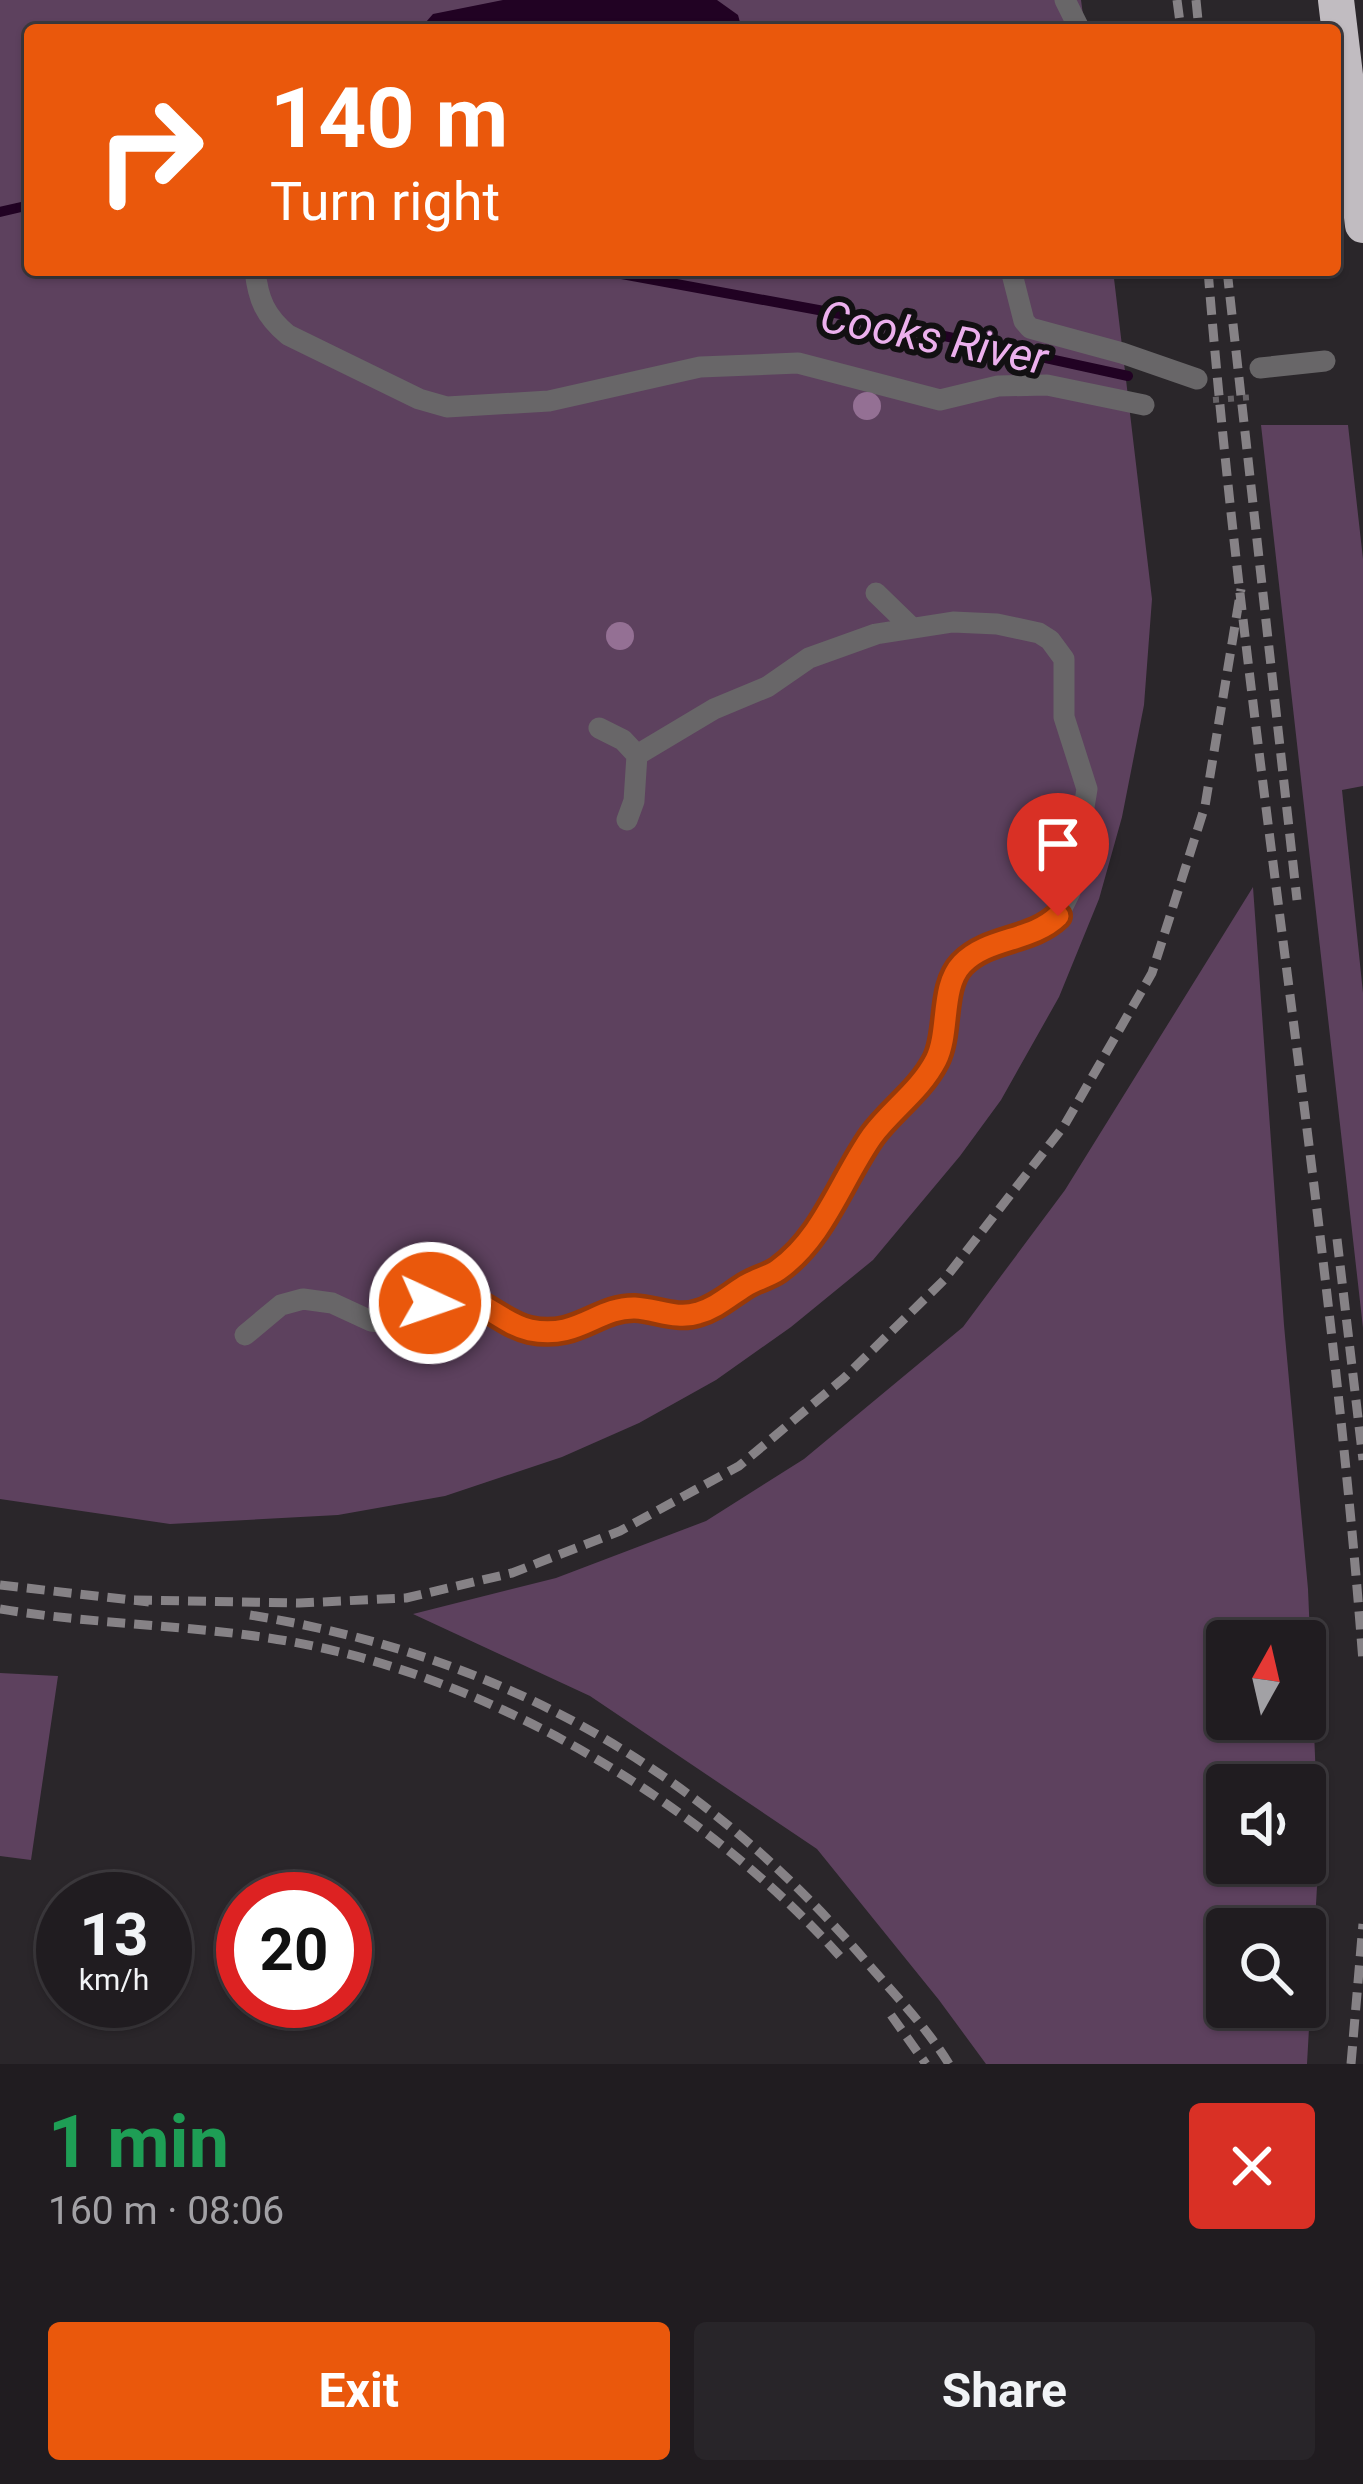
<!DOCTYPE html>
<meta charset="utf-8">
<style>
:root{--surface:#201c20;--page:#282529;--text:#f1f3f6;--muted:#a2a1a5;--line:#3d3a3e;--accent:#ea580c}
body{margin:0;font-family:Roboto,sans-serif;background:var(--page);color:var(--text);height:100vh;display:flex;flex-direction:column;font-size:45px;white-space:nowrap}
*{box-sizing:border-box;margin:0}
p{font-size:39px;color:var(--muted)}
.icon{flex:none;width:66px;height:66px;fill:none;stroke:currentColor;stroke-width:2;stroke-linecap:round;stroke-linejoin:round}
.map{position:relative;height:2064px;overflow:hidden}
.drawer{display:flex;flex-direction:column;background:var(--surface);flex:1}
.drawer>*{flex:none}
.hud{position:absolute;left:24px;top:24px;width:1317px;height:252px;border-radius:12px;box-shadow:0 3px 9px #0004,0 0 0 3px var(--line);background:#ea580c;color:#fff;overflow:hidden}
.needle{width:78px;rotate:8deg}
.fabs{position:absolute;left:1206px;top:1620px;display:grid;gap:24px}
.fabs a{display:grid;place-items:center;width:120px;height:120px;border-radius:12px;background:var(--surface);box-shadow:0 3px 9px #0004,0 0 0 3px var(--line);font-size:60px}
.speed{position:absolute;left:36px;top:1872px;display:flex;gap:24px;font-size:60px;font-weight:700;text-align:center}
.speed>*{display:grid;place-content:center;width:156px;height:156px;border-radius:50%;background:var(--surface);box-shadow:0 3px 9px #0004,0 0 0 3px var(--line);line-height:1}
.speed small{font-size:30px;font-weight:400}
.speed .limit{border:18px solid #d22;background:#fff;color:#111}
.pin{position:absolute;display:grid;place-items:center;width:102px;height:102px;color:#fff;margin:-123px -51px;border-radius:50% 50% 50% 0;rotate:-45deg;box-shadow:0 0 12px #0007}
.pin .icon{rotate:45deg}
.me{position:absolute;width:132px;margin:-66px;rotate:93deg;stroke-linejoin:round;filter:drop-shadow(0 0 9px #0008)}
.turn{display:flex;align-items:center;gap:42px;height:252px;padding:0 48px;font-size:54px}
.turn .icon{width:156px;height:156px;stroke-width:2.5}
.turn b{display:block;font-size:84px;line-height:102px}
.round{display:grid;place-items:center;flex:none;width:126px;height:126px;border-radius:12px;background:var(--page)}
.overview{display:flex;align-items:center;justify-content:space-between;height:204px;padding:0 48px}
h1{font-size:72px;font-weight:700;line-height:90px;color:#1e9e55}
.primary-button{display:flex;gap:24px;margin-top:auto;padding:24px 48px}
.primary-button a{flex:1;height:138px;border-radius:12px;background:var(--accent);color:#fff;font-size:48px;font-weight:700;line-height:138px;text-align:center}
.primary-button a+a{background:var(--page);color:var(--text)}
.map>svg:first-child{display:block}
.green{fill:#5d415e;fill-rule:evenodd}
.water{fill:#210223}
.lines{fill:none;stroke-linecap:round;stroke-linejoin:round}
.stream{stroke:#210223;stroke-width:10}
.path{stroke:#666266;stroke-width:6;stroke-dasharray:6 9;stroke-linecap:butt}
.lane{stroke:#686668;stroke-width:21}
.highway{stroke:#c1bcc1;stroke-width:36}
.rail{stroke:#868286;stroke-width:9;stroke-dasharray:18 9;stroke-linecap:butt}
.tree{fill:#947094}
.route-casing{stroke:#983908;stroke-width:30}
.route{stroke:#ea580c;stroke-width:21}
.labels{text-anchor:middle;stroke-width:12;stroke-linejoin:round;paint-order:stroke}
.water-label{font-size:45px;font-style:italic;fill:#ecb0ed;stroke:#121012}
</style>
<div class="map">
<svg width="1363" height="2064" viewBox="0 0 1363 2064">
<rect width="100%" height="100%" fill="#2a262a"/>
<path class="green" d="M0,0H1081L1085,30H30V270H1113L1152,599L1144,705L1122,817L1099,899L1059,997L1001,1100L960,1156L873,1260L791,1327L716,1380L639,1423L562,1457L445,1496L338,1515L170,1524L0,1499Z
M1261,425H1348L1363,559V786L1342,790L1363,993V1328Z
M1253,887L1284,1325L1308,1589L1319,1851L1307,2064H986L939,2000L817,1849L590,1696L413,1614L556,1578L706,1521L804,1459L963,1327L1065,1190ZM1227,1641H1305V1719H1227ZM1227,1785H1305V1863H1227ZM1227,1929H1305V2007H1227Z
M0,1673L58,1676L31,1860L0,1856Z"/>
<path class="water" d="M503,0H717L738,15L742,30H419L433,14Z"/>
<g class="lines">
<path class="stream" d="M0,212L30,205
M600,270L862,318L1128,376"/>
<path class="path" d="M1213,400L1254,397"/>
<path class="lane" d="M1065,0L1080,30
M255,270C258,299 265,316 288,335L419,399L447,407L549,401L700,367L798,363L940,400L998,386L1047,385L1144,405
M1011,270L1024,321L1030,328L1122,353L1197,379
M1260,368L1325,361
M876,593L910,626
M599,728L623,740L637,755L634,801L627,820
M245,1335L281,1305L303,1299L332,1303L371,1321L390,1323L411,1317L440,1298H468L520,1327L554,1332L572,1330L624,1309L689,1315L720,1304L788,1261L834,1204L875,1132L918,1089L943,1046L951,987L962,964L995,944L1041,930L1058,916L1070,892L1087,789L1064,717V659L1050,640L1039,633L997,624L953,622L876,634L809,658L767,687L714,709L637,755"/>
<path class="highway" d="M1336,0L1363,225"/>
<path class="rail" d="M1177,0L1181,30
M1196,0L1199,30
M1208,270C1245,735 1328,1197 1363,1662
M1227,270L1297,900
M1337,1239L1363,1460
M0,1585L149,1602
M134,1600L299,1603L406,1598L512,1573L620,1531L739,1466L844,1378L944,1280L1064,1126L1152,973L1205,806L1241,589
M0,1609C108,1627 219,1624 327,1649C517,1692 716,1815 844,1961
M250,1615C505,1656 702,1769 869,1965C897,1997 927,2028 949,2064
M891,2015L926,2064
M1351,2064L1363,1924"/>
</g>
<g class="tree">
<circle cx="867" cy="406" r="14"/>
<circle cx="620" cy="636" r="14"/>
<circle cx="421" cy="1258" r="14"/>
</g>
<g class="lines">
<g class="route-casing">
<path id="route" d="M430,1303C470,1281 494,1322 530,1330C578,1340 597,1307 635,1308C656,1309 677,1320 698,1313C716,1308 729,1296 745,1286C756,1279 768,1277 778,1270C824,1237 841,1180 872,1136C892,1109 920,1091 936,1060C950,1032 940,987 962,964C988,937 1031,942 1058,916"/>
</g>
<use href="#route" class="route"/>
</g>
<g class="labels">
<g class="water-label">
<text transform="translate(934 337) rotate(11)" y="16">Cooks River</text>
</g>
</g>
</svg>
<div class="fabs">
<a><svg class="needle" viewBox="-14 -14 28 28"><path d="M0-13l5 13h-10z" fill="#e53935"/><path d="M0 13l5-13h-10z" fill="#a2a1a5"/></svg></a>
<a><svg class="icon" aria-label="sound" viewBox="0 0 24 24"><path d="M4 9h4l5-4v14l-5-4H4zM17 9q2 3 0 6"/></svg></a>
<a><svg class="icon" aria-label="search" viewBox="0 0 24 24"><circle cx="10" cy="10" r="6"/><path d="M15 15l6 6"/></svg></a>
</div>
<div class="speed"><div>13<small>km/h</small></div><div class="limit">20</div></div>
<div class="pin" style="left:1058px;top:916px;background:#d93025"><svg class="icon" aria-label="arrive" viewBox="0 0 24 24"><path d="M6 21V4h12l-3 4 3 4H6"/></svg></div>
<svg class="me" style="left:430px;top:1303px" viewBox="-20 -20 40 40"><circle r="17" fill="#ea580c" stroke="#fff" stroke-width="3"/><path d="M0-11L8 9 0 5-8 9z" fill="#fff"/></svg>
<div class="hud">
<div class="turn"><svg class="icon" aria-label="right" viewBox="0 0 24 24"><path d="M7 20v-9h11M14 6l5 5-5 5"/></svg><div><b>140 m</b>Turn right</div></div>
</div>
</div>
<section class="drawer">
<div class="overview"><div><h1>1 min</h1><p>160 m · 08:06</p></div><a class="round" style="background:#d93025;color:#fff"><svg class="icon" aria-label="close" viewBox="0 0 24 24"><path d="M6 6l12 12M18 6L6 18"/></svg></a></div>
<div class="primary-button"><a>Exit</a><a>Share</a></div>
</section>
